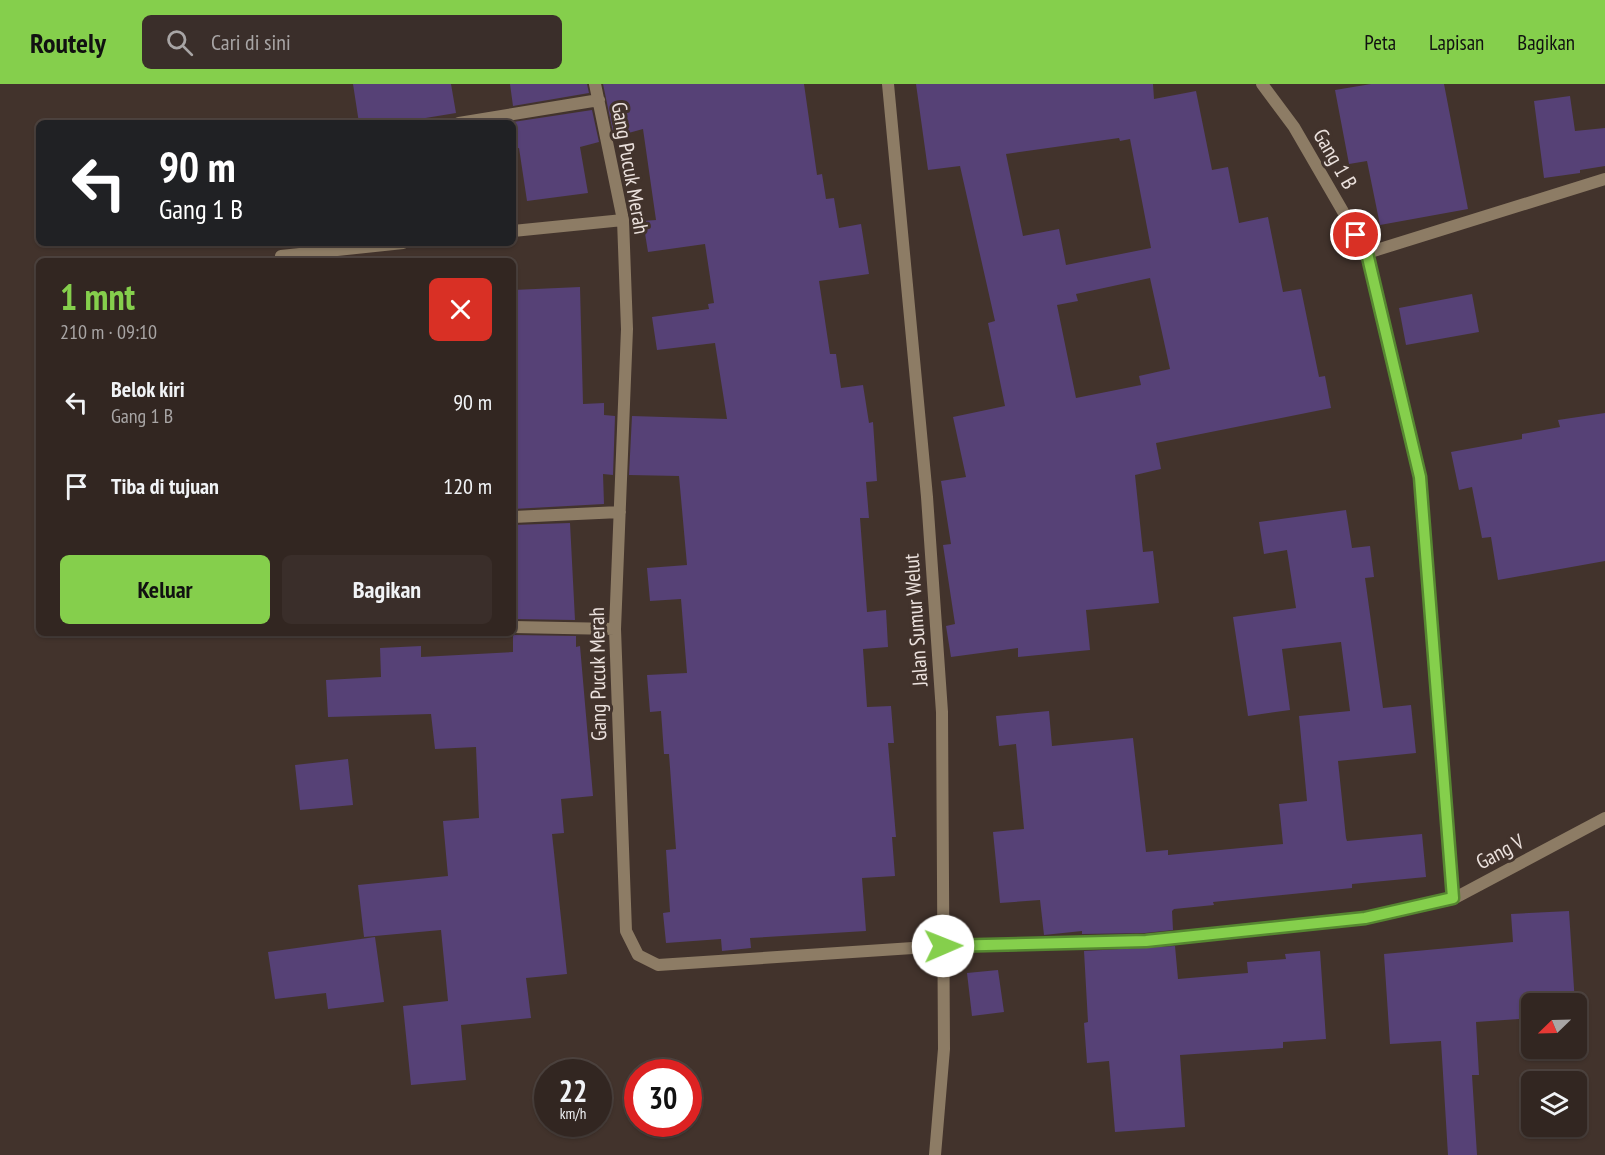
<!DOCTYPE html>
<html lang="id">
<meta charset="utf-8">
<style>
:root{--surface:#322621;--page:#3a2e2a;--text:#f1f3f6;--muted:#a8a5a5;--line:#4d433f;--accent:#85cf4c}
body{margin:0;font-family:"PT Sans Narrow",sans-serif;background:var(--page);color:var(--text);height:100vh;display:flex;flex-direction:column;font-size:22px;white-space:nowrap}
*{box-sizing:border-box;margin:0}
p{font-size:20px;color:var(--muted)}
.icon{flex:none;width:33px;height:33px;fill:none;stroke:currentColor;stroke-width:2;stroke-linecap:round;stroke-linejoin:round}
.map{position:relative;flex:1;overflow:hidden}
.drawer{position:absolute;left:36px;top:174px;width:480px;height:378px;display:flex;flex-direction:column;background:var(--surface);border-radius:9px;box-shadow:0 2px 4px #0004,0 0 0 2px var(--line)}
.drawer>*{flex:none}
.guide{position:absolute;left:36px;top:36px;width:480px;height:126px;border-radius:9px;box-shadow:0 2px 4px #0004,0 0 0 2px var(--line);background:#202124;color:#fff;overflow:hidden}
.needle{width:39px;rotate:247deg}
.controls{position:absolute;left:1521px;top:909px;display:grid;gap:12px}
.controls a{display:grid;place-items:center;width:66px;height:66px;border-radius:9px;background:var(--surface);box-shadow:0 2px 4px #0004,0 0 0 2px var(--line);font-size:30px}
.speed{position:absolute;left:534px;top:975px;display:flex;gap:12px;font-size:30px;font-weight:700;text-align:center}
.speed>*{display:grid;place-content:center;width:78px;height:78px;border-radius:50%;background:var(--surface);box-shadow:0 2px 4px #0004,0 0 0 2px var(--line);line-height:1}
.speed small{font-size:15px;font-weight:400}
.speed .limit{border:9px solid #d22;background:#fff;color:#111}
.pin{position:absolute;display:grid;place-items:center;width:51px;height:51px;color:#fff;margin:-26px;border:3px solid #fff;border-radius:50%;box-shadow:0 2px 6px #0007}
.me{position:absolute;width:66px;margin:-33px;rotate:89deg;stroke-linejoin:round;filter:drop-shadow(0 0 4px #0008)}
.turn{display:flex;align-items:center;gap:21px;height:126px;padding:0 24px;font-size:27px}
.turn .icon{width:78px;height:78px;stroke-width:2.5}
.turn b{display:block;font-size:42px;line-height:51px}
.round{display:grid;place-items:center;flex:none;width:63px;height:63px;border-radius:9px;background:var(--page)}
.overview{display:flex;align-items:center;justify-content:space-between;height:102px;padding:0 24px}
h1{font-size:36px;font-weight:600;line-height:45px;color:var(--accent)}
.button{display:flex;gap:12px;margin-top:auto;padding:12px 24px}
.button a{flex:1;height:69px;border-radius:9px;background:var(--accent);color:#111;font-size:24px;font-weight:600;line-height:69px;text-align:center}
.button a+a{background:var(--page);color:var(--text)}
ul{padding:0;list-style:none}
li{display:flex;align-items:center;gap:18px;height:84px;padding:0 24px}
li div{flex:1}
li b{display:block;font-size:22px}
li em{font-style:normal}
header{display:flex;align-items:center;gap:36px;box-sizing:border-box;height:84px;padding:0 30px;background:var(--accent);color:#111}
header strong{font-size:28px}
nav{display:flex;gap:33px;margin-inline-start:auto;font-size:21px}
.search{width:420px;height:54px;background:var(--page);display:flex;align-items:center;gap:15px;box-sizing:border-box;padding:0 21px;border-radius:9px;color:var(--muted);font-size:22px}
.map>svg:first-child{display:block}
.building{fill:#564176;fill-rule:evenodd}
.lines{fill:none;stroke-linecap:round;stroke-linejoin:round}
.minor{stroke:#8d7c65;stroke-width:12}
.tertiary{stroke:#8d7c65;stroke-width:12}
.route-casing{stroke:#568731;stroke-width:15}
.route{stroke:#85cf4c;stroke-width:10}
.labels{text-anchor:middle;stroke-width:6;stroke-linejoin:round;paint-order:stroke}
.street-label{font-size:21px;fill:#ebe1dd;stroke:#42332c}
</style>
<header>
<strong>Routely</strong>
<div class="search"><svg class="icon" aria-label="search" viewBox="0 0 24 24"><circle cx="10" cy="10" r="6"/><path d="M15 15l6 6"/></svg>Cari di sini</div>
<nav><a>Peta</a><a>Lapisan</a><a>Bagikan</a></nav>
</header>
<div class="map">
<svg width="1605" height="1071" viewBox="0 0 1605 1071">
<rect width="100%" height="100%" fill="#42332c"/>
<path class="building" d="M353,0H451L456,29L395,39H359Z
M510,0H587L589,9L513,22Z
M603,0H804L817,91L822,90L826,115L834,114L839,144L861,140L869,190L819,197L830,270H836L841,304L863,301L869,339L873,338L877,397L866,398L869,434H860L867,528L886,526L888,563L863,565L867,623L891,622L894,659H888L896,753H892L895,792L862,794L866,847L750,854L751,864L722,867L721,855L666,859L663,829L670,828L666,766L676,765L669,670H664L661,627L650,628L647,591L687,589L681,515L650,517L647,484L687,481L679,392L629,391L632,332L727,335L715,259L657,266L652,233L709,225L708,220L714,219L705,160L648,168L643,137L656,136L643,45L614,53Z
M916,0H1153L1154,15L1196,7L1212,86L1228,83L1239,139L1268,133L1283,208L1301,205L1319,293L1325,292L1331,324L1156,359L1161,385L1135,391L1143,468L1153,467L1159,519L1086,526L1090,566L1018,573V564L951,573L946,542L955,540L943,461L951,460L941,397L966,393L953,333L1005,322L988,239L995,237L960,82L928,86ZM1119,54L1120,57L1130,55L1151,164L1066,181L1059,145L1023,152L1006,70ZM1150,194L1170,285L1139,292L1141,301L1076,314L1057,221L1078,217L1076,210Z
M1371,0H1444L1468,125L1380,141L1367,77L1349,80L1335,6Z
M1570,12L1575,47L1605,44V82L1580,86V89L1544,94L1534,17Z
M592,26L599,58L580,63L588,109L527,117L519,64L513,65V38Z
M580,203L583,320L604,319V331L615,332L613,391L603,390L604,420L513,425V206Z
M1472,210L1479,248L1406,261L1399,224Z
M1605,329V477L1498,496L1491,453L1482,454L1472,403L1459,406L1451,368L1522,355V350L1560,343L1558,336Z
M1346,426L1352,464L1370,462L1374,493L1365,494L1383,624L1411,621L1416,669L1338,677L1346,754L1347,757L1422,750L1426,793L1352,800V804L1213,818L1214,821L1174,825L1172,827L1173,846L1145,849L1082,850V847L1044,851L1040,816L1000,819L993,748L1024,745L1016,660L999,662L996,632L1049,627L1052,662L1133,654L1146,768L1168,766V771L1283,760L1279,720L1307,717L1299,632L1350,627L1341,558L1282,565L1290,626L1248,632L1233,533L1296,524L1287,466L1264,470L1259,438Z
M570,439L575,536L513,535V441Z
M513,551L576,552V563L580,562L593,712L561,715L564,749L552,750L567,890L526,894L531,934L461,941L466,996L411,1001L403,922L448,917L441,846L364,853L358,801L448,792L443,737L479,734L476,663L435,665L431,630L328,633L326,596L381,593L380,564L421,562V573L513,568Z
M348,675L353,721L300,726L295,681Z
M1569,827L1575,920H1532V934L1476,938L1479,991H1472L1477,1071H1448L1441,957L1390,960L1384,870L1513,858L1511,830Z
M375,853L384,918L328,925L326,909L275,915L268,868Z
M1175,862L1178,895L1248,889L1247,878L1286,875L1285,870L1320,867L1326,955L1283,958V964L1180,971L1185,1043L1115,1048L1109,977L1087,979L1084,939L1088,938L1084,867Z
M998,886L1004,928L972,932L967,889Z
M1576,941L1578,968L1543,970L1542,964H1576Z"/>
<g class="lines">
<path class="minor" d="M595,0L623,136L627,245L615,545L626,847L638,871L658,881L943,862L1146,857L1365,834L1453,815L1605,734
M1262,0L1294,43L1367,169L1420,393L1453,815
M459,39L599,16
M513,147L623,136
M1367,169L1605,95
M281,172L403,159
M513,433L620,428
M513,543L615,545"/>
<path class="tertiary" d="M888,0L927,413L942,628L944,965L935,1071"/>
</g>
<g class="lines">
<g class="route-casing">
<path id="route" d="M943,862L1146,857L1365,834L1453,814L1420,393L1367,169L1356,151"/>
</g>
<use href="#route" class="route"/>
</g>
<g class="labels">
<g class="street-label">
<text transform="translate(1335 75) rotate(60)" y="7">Gang 1 B</text>
<text transform="translate(630 84) rotate(80)" y="7">Gang Pucuk Merah</text>
<text transform="translate(916 536) rotate(-94)" y="7">Jalan Sumur Welut</text>
<text transform="translate(598 590) rotate(-91)" y="7">Gang Pucuk Merah</text>
<text transform="translate(1500 768) rotate(-28)" y="7">Gang V</text>
</g>
</g>
</svg>
<div class="controls">
<a><svg class="needle" viewBox="-14 -14 28 28"><path d="M0-13l5 13h-10z" fill="#e53935"/><path d="M0 13l5-13h-10z" fill="#a8a5a5"/></svg></a>
<a><svg class="icon" aria-label="layers" viewBox="0 0 24 24"><path d="M12 4l9 5-9 5-9-5zM3 14l9 5 9-5"/></svg></a>
</div>
<div class="speed"><div>22<small>km/h</small></div><div class="limit">30</div></div>
<div class="pin" style="left:1356px;top:151px;background:#d93025"><svg class="icon" aria-label="arrive" viewBox="0 0 24 24"><path d="M6 21V4h12l-3 4 3 4H6"/></svg></div>
<svg class="me" style="left:943px;top:862px" viewBox="-20 -20 40 40"><circle r="19" fill="#fff"/><path d="M0-13L10 11 0 6-10 11z" fill="#85cf4c"/></svg>
<div class="guide">
<div class="turn"><svg class="icon" aria-label="left" viewBox="0 0 24 24"><path d="M17 20v-9H6M10 6l-5 5 5 5"/></svg><div><b>90 m</b>Gang 1 B</div></div>
</div>
<section class="drawer">
<div class="overview"><div><h1>1 mnt</h1><p>210 m · 09:10</p></div><a class="round" style="background:#d93025;color:#fff"><svg class="icon" aria-label="close" viewBox="0 0 24 24"><path d="M6 6l12 12M18 6L6 18"/></svg></a></div>
<ul>
<li><svg class="icon" aria-label="left" viewBox="0 0 24 24"><path d="M17 20v-9H6M10 6l-5 5 5 5"/></svg><div><b>Belok kiri</b><p>Gang 1 B</p></div><em>90 m</em></li>
<li><svg class="icon" aria-label="arrive" viewBox="0 0 24 24"><path d="M6 21V4h12l-3 4 3 4H6"/></svg><div><b>Tiba di tujuan</b></div><em>120 m</em></li>
</ul>
<div class="button"><a>Keluar</a><a>Bagikan</a></div>
</section>
</div>
